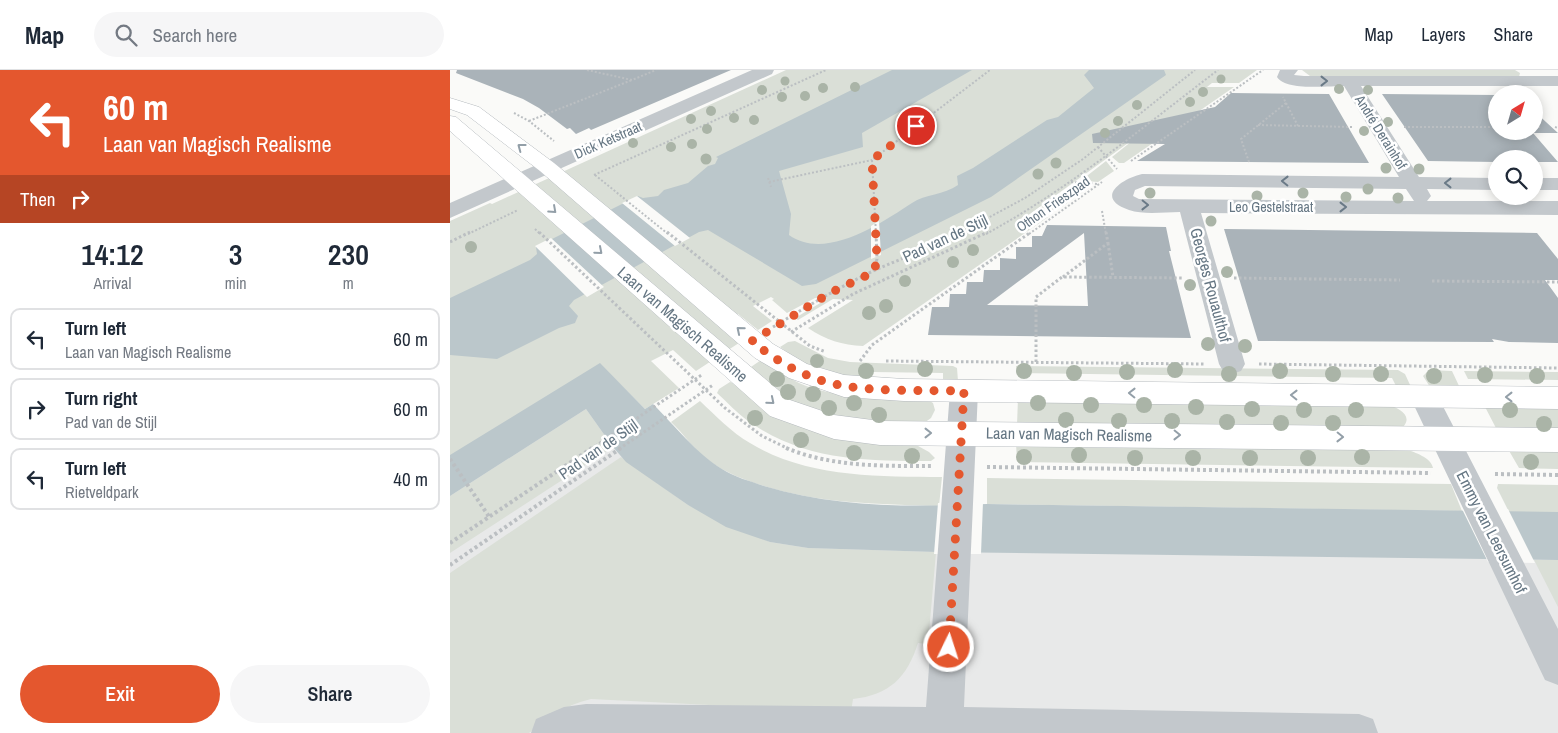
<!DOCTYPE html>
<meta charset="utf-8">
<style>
:root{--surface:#fff;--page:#f6f6f7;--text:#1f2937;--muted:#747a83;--line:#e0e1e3;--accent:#e4572e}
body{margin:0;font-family:"Archivo Narrow",sans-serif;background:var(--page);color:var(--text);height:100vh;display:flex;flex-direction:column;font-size:19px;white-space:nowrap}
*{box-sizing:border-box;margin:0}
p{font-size:16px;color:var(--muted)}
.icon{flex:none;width:28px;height:28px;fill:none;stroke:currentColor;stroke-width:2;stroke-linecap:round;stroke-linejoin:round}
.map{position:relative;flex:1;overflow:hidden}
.drawer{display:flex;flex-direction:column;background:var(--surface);width:450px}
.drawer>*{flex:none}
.hud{background:#e4572e;color:#fff;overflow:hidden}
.needle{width:32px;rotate:37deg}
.controls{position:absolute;left:1038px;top:15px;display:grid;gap:10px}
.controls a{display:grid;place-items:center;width:55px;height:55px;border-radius:50%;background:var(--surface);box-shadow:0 2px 12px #0003;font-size:25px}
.pin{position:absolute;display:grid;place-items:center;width:42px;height:42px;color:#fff;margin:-21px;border:2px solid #fff;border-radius:50%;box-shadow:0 1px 5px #0007}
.me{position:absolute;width:55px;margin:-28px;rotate:4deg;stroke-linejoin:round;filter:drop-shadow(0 0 4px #0008)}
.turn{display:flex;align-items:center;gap:18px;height:105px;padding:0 20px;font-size:22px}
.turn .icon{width:65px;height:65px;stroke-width:2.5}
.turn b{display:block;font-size:35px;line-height:42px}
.then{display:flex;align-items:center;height:48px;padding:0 20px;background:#0003;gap:10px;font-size:19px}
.eta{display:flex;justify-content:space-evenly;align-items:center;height:85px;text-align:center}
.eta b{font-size:30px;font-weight:600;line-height:35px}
.button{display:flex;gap:10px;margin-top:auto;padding:10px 20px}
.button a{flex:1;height:58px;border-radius:30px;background:var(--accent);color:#fff;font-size:20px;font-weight:600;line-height:58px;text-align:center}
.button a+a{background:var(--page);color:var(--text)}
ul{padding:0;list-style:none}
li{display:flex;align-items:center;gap:15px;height:62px;margin:0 10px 8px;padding:0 10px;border:2px solid var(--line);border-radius:10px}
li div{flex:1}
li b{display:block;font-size:19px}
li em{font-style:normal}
header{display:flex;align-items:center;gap:30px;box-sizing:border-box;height:70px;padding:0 25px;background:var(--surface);border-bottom:1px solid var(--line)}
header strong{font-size:24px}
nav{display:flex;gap:28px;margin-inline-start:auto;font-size:18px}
.search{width:350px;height:45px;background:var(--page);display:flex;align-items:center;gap:12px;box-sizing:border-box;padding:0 18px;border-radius:28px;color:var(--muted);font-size:19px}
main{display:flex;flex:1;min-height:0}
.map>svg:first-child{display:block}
.built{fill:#e8e9e9}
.green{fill:#dadfd7}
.water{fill:#bbc7cb}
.pier{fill:#fafaf8}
.building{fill:#aab3b9;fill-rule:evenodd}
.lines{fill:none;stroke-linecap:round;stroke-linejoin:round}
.major-casing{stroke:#b5babe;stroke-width:1}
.path-far2{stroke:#bbbfc2;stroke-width:2;stroke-dasharray:2 2;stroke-linecap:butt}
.path-far1{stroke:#bbbfc2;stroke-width:3;stroke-dasharray:2.5 2.5;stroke-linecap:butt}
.path{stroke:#bbbfc2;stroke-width:4;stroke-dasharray:3 3;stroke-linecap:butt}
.minor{fill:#c3c8cc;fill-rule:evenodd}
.major{fill:#fff;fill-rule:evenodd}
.tree{fill:#aab4a7}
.oneway{stroke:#6a7a87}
.oneway2{stroke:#939fa8}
.route{stroke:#e4572e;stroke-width:9;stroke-dasharray:0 16.2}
.labels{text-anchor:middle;stroke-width:5;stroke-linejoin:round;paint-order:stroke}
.far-street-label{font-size:14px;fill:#657683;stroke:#fff}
.street-label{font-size:16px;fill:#657683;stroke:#fff}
</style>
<header>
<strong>Map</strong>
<div class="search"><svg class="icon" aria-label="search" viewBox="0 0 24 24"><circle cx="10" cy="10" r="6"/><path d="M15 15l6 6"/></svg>Search here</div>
<nav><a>Map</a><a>Layers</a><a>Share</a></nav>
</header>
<main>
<section class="drawer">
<div class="hud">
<div class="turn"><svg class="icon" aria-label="left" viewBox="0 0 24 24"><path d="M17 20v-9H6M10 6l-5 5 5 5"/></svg><div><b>60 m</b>Laan van Magisch Realisme</div></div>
<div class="then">Then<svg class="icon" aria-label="right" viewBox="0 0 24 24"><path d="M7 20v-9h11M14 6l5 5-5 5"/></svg></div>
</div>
<div class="eta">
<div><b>14:12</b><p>Arrival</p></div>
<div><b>3</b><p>min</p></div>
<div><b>230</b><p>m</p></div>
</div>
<ul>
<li><svg class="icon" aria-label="left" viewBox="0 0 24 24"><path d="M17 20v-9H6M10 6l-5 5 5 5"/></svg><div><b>Turn left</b><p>Laan van Magisch Realisme</p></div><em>60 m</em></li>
<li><svg class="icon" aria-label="right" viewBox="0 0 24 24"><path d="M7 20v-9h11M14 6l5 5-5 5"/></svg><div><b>Turn right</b><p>Pad van de Stijl</p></div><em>60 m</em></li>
<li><svg class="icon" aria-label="left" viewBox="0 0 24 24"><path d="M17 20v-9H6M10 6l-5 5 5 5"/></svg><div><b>Turn left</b><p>Rietveldpark</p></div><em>40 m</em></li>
</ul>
<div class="button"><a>Exit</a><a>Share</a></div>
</section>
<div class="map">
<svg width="1108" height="663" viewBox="0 0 1108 663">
<rect width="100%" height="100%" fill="#fafaf8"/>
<path class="built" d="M155,316L287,440L1108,455V663H0V412Z"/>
<path class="green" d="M336,0H807L789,13H762L757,17H784L674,93H669L662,87L692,63L577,146L598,147L413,276C392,275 376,270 358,258L403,230L383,229L348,250L345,248L377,229L365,228L337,243L322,230L324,229L321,227L303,236L322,251L308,260L288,244L271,253L292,271L246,301L223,280L201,291L229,318L195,339L166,310L0,412V151L40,133L42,134Z
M852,0H1065L1070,3L1069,7H1059L860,6Z
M656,91L664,101L648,112L635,111L633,109Z
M623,116L640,117L607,140H587Z
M345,271L378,288L400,292L503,296L507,298L508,311H493V303L423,302L421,310L399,307L353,294L330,277L338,272Z
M314,288C325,297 336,307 349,313C387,330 434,326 475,328L483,333L485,340L481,348L474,353L422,352L376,345L334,328L298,299Z
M566,296L948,300L955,304L961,317L946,316L942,308L566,303Z
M979,300L1002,301L1010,318L980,317L973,306Z
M1014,301L1108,302V310L1018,309Z
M280,312L459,371L479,382L485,388L481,391C414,391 355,391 298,351C287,343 277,332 267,323L269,319Z
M568,328L938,334C947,338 964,345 953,357L567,355Z
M250,331C266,346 281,362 300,373C358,408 426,406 492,407L489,436C428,434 372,434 314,416C295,410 275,403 258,390C244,380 234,364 221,352Z
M1033,333L1108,334V361L1047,360Z
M136,339L163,377L0,483V426Z
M566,373L956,379C965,383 981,387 983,398L567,392Z
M1058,379H1108V399L1069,398Z
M171,387L238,435L320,472L358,478L486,482L478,574L468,573C457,608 439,625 403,629L401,642L141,629C116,635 98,647 79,663H0V503Z
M537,408L1001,414L1012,441L537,434Z
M1048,414L1108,415V442H1059L1047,418Z
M1084,490H1108V537Z"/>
<path class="water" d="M442,0H522L412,63L413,77L329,101L341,144L339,165C375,191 430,154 462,133C475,124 494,125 508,115L507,106L523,98L597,50L608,47L644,18L634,5L639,0H714L716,5L541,127L366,214L352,216L258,160L249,162L124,230L119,236L128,246L125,253L109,258L47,289L0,285V228L80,190L87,184L86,177L188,126L193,128L208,126L214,120L238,113L258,96L265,94L268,88L266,87Z
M150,293L195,339L203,334C224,355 247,384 272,399C284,407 300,411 314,416C386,438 462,437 537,434L1108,442V490L486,482L358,478L320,472L276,457L238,435L176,392L163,377L136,339L0,426V385Z"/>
<path class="pier" d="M187,126L240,168L225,176L172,133Z
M429,151L431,185L421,189V156Z
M101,168L154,217L137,227L85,176Z
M533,432L531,484H484L488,433Z
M1012,439H1058L1085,493L1038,492Z"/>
<path class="building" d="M7,0H281L141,60L139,58L126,64L120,58L117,59L89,38L73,29L6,3Z
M781,23L879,24L919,93L687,91L715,74L643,73L642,64L765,37Z
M932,24L1046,25V61H1084V41L1108,63H1083L1108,92H1084V89H1046V92L978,91Z
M597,155L716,157L721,181H719L741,268L478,265L482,237H499L500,224H516L517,212H533L534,200H550V188L566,189V177H582V166H592ZM634,163L638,236L537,235L565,214Z
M774,159L1087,163L1108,189V210H1095L1108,228V273L1059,272L1042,269L1044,272L808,271Z"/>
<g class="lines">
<g class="major-casing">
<path id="major" d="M0,28L29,37L104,93L323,274L357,294L394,305L454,309L1108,317V339L454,331L394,327L339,308L305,288L90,101L17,45L0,39Z
M0,46L6,47L340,330L384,345L430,351L1108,358V382L430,375L384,369L320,346L0,61Z"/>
</g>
<path class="path-far2" d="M137,0L182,10L206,0
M836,33L848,56
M64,43L79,51L104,71
M79,51L182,10
M808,55L903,57
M954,57H1046
M1084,57H1090
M1105,57L1108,58
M648,77L667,99
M681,91L813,0
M799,92L791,69L836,33L833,27
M144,105L376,0
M145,105L218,164
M318,108L321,117
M319,112L422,90
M621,112L647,114
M652,141L656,164
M85,159L90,164
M18,164L68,140
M426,164L422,90L540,0
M508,164L575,128L633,89L745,0
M536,164C619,119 693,57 768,0
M579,164L652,112"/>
<path class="path-far1" d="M89,162L275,338L312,366L339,379
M217,162L360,276L376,282
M0,172L20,162
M658,173L663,207
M424,201L427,189L426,162
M613,207L658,173L656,162
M784,208L950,210
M982,211L1108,212
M323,257C356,237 388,218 423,201C452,188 482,178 510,162
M341,262L403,224L538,162
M410,291L422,275L581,162
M436,291L755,294
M586,292V227L612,207L732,208
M809,294L1108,298
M141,379L253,304
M169,379L263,315"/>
<path class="path" d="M336,378C382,397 433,396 481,396
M0,389L40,448
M537,397L981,403
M1045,404L1108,405
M0,473L142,378
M0,495L171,378"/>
<path class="minor" d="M302,0H324L322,4L0,148V133Z
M830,0H848L844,5L854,6H1108V16H911L969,107L1046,108V120L977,119L981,126L977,131H1108V145L751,143L795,294L791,301L782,304L773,301L769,294L730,142C714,142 694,145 679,140C644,128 671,109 692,104L949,107L894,16C878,16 836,21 827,7ZM695,116L956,119L964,131L689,129L683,126L685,120Z
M1084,108H1108V120H1084Z
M514,310L524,313L528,321L514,637L909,644L923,649L928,663H81L86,649L114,637L136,634L476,637L500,321L504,313Z
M974,316L984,319L1108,559V615L1095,610L960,327L964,319Z"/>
<use href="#major" class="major"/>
</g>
<g class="tree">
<circle cx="771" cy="9" r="4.5"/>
<circle cx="335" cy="11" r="4.5"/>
<circle cx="405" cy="17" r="5"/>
<circle cx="373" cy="18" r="5"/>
<circle cx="889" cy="19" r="5"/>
<circle cx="312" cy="20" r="5"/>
<circle cx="918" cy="20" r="5"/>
<circle cx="753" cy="22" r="5"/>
<circle cx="355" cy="26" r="5"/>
<circle cx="332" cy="27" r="5"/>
<circle cx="740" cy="32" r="5"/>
<circle cx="687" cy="35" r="5"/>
<circle cx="261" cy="41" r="5"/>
<circle cx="284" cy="48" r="5"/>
<circle cx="241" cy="49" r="5"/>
<circle cx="304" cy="50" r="5"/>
<circle cx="668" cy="51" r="5"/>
<circle cx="938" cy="52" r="5"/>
<circle cx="257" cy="59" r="5"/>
<circle cx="914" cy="61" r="5"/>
<circle cx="655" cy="63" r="5"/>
<circle cx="183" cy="73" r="5"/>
<circle cx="242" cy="74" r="5"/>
<circle cx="221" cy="77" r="5"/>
<circle cx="256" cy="89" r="5.5"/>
<circle cx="606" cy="93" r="5.5"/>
<circle cx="936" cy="98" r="5.5"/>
<circle cx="969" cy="99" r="5.5"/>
<circle cx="588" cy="104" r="5.5"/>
<circle cx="918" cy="119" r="5.5"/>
<circle cx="700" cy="123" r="5.5"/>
<circle cx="853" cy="123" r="5.5"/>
<circle cx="807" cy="126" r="5.5"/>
<circle cx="896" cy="127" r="5.5"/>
<circle cx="948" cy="128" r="5.5"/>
<circle cx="761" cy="151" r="5.5"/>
<circle cx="21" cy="177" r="6"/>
<circle cx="523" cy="180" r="6"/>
<circle cx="503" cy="192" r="6"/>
<circle cx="777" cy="202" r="6"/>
<circle cx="455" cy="211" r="6"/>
<circle cx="740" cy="215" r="6"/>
<circle cx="436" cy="236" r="7"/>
<circle cx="419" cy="243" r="7"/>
<circle cx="758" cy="274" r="7"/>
<circle cx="795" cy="276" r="7"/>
<circle cx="367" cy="291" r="7"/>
<circle cx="475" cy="299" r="8"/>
<circle cx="725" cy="300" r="8"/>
<circle cx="416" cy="301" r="8"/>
<circle cx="574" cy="301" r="8"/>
<circle cx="830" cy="301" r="8"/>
<circle cx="677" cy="302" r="8"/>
<circle cx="624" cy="303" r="8"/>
<circle cx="779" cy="304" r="8"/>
<circle cx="883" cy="304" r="8"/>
<circle cx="931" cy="304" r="8"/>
<circle cx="1035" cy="305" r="8"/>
<circle cx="984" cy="306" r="8"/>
<circle cx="1087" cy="306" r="8"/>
<circle cx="327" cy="309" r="8"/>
<circle cx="338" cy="322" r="8"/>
<circle cx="363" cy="324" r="8"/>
<circle cx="404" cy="333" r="8"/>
<circle cx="588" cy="333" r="8"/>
<circle cx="641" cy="335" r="8"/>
<circle cx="694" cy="335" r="8"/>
<circle cx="746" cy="337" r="8"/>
<circle cx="379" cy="338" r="8"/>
<circle cx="802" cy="339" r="8"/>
<circle cx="854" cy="340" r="8"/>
<circle cx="906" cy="340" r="8"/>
<circle cx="1060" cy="340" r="8"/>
<circle cx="429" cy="345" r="8"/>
<circle cx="305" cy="348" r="8"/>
<circle cx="616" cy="350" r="8"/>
<circle cx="669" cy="351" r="8"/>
<circle cx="722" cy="351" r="8"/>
<circle cx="777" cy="352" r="8"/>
<circle cx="831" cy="353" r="8"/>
<circle cx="883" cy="353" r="8"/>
<circle cx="1094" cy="354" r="8"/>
<circle cx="351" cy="370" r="8"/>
<circle cx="404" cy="383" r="8"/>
<circle cx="629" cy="385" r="8"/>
<circle cx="462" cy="386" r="8"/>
<circle cx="574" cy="387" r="8"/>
<circle cx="912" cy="387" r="8"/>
<circle cx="685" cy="388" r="8"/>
<circle cx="743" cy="388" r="8"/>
<circle cx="800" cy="388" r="8"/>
<circle cx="858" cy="388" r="8"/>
<circle cx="1081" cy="392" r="8"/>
</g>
<defs><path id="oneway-chevron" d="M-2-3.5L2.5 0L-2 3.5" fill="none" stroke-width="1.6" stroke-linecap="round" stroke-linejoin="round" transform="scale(1.25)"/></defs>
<g class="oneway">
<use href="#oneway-chevron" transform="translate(874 11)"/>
<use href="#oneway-chevron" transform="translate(835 111) rotate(-179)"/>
<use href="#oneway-chevron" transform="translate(998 113) rotate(-180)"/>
<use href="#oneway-chevron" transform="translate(695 135) rotate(1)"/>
<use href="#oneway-chevron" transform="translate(893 137)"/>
</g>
<g class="oneway2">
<use href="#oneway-chevron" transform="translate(71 77) rotate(-143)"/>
<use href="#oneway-chevron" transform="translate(103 140) rotate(42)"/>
<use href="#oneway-chevron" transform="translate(149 181) rotate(41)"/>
<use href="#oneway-chevron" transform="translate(290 260) rotate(-140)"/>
<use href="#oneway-chevron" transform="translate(682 323) rotate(-179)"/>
<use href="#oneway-chevron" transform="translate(844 325) rotate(-179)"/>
<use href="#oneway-chevron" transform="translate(1059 327) rotate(-180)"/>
<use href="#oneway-chevron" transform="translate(321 331) rotate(40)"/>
<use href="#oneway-chevron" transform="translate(478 363)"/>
<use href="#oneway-chevron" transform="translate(727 365) rotate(1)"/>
<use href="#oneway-chevron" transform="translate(890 367) rotate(1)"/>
</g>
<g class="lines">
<path class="route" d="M466,56L422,90L427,189L424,202L380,223L302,271C328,293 361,311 395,316C431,322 477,320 514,321L499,577"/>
</g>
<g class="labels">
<g class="far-street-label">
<text transform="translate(931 62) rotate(58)" y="5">André Derainhof</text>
<text transform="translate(158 70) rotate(-24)" y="5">Dick Ketstraat</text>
<text transform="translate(603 134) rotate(-35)" y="5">Othon Frieszpad</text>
<text x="821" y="142">Leo Gestelstraat</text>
</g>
<g class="street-label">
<text transform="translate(495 168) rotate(-25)" y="6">Pad van de Stijl</text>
<text transform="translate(761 215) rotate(75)" y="6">Georges Rouaulthof</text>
<text transform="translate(233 254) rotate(41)" y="6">Laan van Magisch Realisme</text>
<text transform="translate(619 364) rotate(1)" y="6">Laan van Magisch Realisme</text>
<text transform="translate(148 379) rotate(-35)" y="6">Pad van de Stijl</text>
<text transform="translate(1042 462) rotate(63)" y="6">Emmy van Leersumhof</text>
</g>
</g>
</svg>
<div class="controls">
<a><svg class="needle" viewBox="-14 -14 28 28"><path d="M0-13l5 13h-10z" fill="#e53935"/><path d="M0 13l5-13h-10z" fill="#747a83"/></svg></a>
<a><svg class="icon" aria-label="search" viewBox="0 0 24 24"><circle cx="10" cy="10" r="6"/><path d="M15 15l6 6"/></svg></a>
</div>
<div class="pin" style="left:466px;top:56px;background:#d93025"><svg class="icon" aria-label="arrive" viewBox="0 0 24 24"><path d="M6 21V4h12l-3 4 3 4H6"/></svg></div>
<svg class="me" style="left:499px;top:577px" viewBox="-20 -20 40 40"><circle r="17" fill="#e4572e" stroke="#fff" stroke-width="3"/><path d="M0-11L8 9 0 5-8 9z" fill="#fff"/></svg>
</div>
</main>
